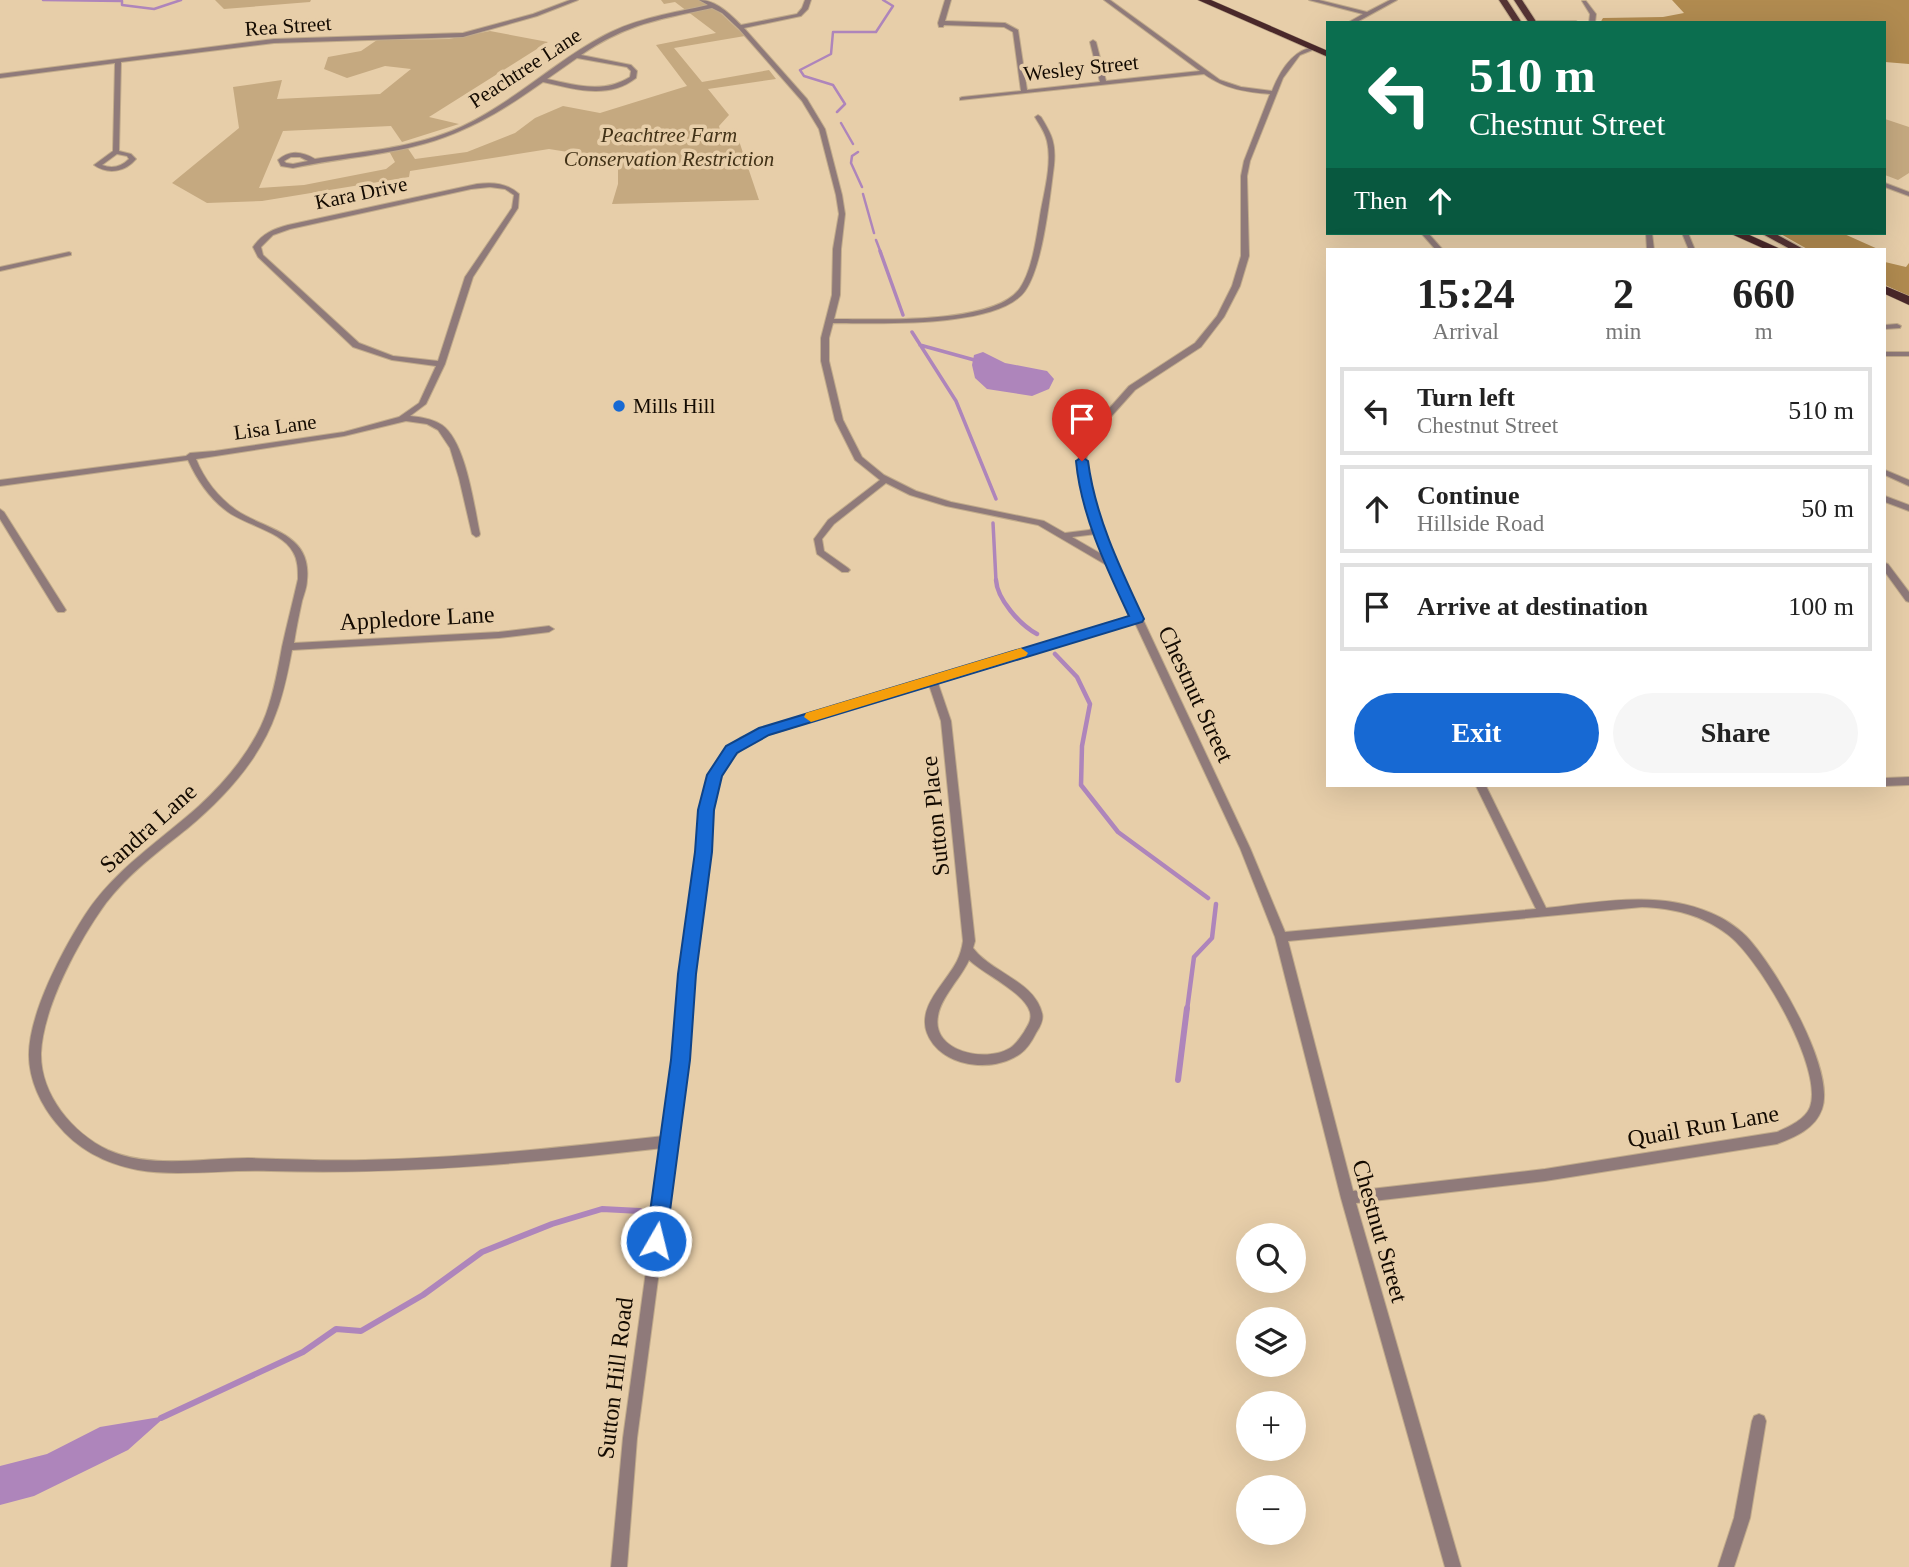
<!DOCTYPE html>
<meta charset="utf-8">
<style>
:root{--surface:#fff;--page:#f6f6f6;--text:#222;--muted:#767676;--line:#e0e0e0;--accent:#1769d3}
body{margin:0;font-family:"Times New Roman",serif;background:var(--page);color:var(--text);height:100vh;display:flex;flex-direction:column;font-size:26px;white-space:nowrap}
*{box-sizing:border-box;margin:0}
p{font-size:23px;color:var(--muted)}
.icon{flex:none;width:38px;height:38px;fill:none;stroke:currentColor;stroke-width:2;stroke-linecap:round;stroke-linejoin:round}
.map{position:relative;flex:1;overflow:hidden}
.sheet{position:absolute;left:1326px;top:248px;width:560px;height:539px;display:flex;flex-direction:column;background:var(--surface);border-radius:0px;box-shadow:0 7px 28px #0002}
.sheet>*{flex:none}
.top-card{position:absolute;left:1326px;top:21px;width:560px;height:214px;border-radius:0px;box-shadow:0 7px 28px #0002;background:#0b6e4f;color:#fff;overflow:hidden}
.controls{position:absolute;left:1236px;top:1223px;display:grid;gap:14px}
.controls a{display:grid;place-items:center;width:70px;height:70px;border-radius:50%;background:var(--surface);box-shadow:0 7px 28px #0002;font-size:35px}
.pin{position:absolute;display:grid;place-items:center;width:60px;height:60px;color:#fff;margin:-72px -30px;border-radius:50% 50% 50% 0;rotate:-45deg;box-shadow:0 0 7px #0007}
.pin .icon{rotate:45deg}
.me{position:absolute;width:77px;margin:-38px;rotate:8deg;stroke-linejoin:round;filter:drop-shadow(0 0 5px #0008)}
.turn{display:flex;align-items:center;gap:24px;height:147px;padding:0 28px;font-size:32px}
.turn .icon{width:91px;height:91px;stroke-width:2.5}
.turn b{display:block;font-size:49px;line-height:60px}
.then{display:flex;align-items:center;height:66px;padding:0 28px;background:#0003;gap:14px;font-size:26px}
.eta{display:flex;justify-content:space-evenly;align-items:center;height:119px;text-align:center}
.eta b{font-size:42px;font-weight:800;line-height:49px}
.button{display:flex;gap:14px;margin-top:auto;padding:14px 28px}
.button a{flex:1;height:80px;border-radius:42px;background:var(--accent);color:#fff;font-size:28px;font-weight:800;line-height:80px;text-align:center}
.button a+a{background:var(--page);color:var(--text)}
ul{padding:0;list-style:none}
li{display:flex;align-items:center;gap:21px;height:88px;margin:0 14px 10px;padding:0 14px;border:4px solid var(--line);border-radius:0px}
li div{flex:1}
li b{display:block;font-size:26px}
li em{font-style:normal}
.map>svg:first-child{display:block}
.green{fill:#c5a980}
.forest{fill:#b18b50}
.water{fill:#ae85bb}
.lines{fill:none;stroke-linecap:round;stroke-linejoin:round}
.stream-far3{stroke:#ae85bb;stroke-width:2.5}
.stream-far2{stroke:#ae85bb;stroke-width:3.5}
.stream-far1{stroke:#ae85bb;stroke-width:4.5}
.stream{stroke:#ae85bb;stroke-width:6}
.minor-casing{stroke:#c1ab8b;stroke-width:2}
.primary-casing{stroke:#c1ab8b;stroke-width:2}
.trunk-casing{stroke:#c1ab8b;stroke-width:1}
.minor{fill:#8f7a7a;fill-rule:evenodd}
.primary{fill:#553435;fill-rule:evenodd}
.trunk{fill:#4a282a;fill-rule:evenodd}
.route{fill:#1769d3;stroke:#0f4489;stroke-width:2}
.slow{fill:#f59e0b}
.poi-dot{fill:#1769d3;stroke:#e7cea9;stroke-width:2.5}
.labels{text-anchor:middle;stroke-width:7;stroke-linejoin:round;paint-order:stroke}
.far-street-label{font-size:21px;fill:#130a01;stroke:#e7cea9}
.far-park-label{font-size:21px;font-style:italic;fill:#423217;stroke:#e7cea9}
.far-poi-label{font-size:21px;fill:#130a01;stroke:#e7cea9;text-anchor:start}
.street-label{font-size:24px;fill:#130a01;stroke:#e7cea9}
</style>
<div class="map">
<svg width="1909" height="1567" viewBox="0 0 1909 1567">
<rect width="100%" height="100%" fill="#e7cea9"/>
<path class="green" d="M215,0H311L310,2L224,9Z
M661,0H702L713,6L745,36L674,48L702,82L769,70L776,79L708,89L729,115L719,126L722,138H738L759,200L612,204L618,184V160L549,149L410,171L409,177L262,201L207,203L172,183L239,128L233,87L282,80L277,99L380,94L411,69L385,66L347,78L324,69L328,57L361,51L377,40L449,39L490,31L548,42L429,117L459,124L402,142L391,126L283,131L259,188L304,185L386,169L395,162L389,151L407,147L415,159L467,152L515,133L535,118L563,106L600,113L687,86L656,45L716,33L675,2L664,4Z
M1885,119L1909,127V173L1898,180L1885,175Z"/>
<path class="forest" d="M1672,0H1909V64L1885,62V23H1600L1603,18L1663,17L1684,13Z
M1779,233H1842L1880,250H1809Z
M1885,262L1906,267L1909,263V296L1885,285Z"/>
<path class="water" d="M983,352L1005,363L1047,371L1054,379L1049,389L1032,396L987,389L975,378L972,365L974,355Z
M166,1416L128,1450L34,1496L0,1505V1466L47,1454L100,1427Z"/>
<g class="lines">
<path class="stream-far3" d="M43,0L122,1V5L154,9L181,0
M837,112L845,104L833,85L804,76L800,70L831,54L833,32H876L893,6L883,0
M841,123L853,144
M858,152L852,156L851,163L862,187
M863,194L874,233
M876,240L881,253"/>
<path class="stream-far2" d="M880,251L903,315
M912,332L956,401L996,499
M920,345L978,361
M993,523L996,581"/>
<path class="stream-far1" d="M996,580C997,599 1020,625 1037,634
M1055,654L1077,677L1090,704L1082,746L1081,785L1118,832L1208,898
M1187,1010L1194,957L1212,938L1216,904"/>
<path class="stream" d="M1178,1080L1187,1008
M161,1418L303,1352L336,1329L361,1331L423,1295L482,1252L552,1224L602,1209L640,1211"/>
<g class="minor-casing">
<path id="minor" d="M570,0H578L537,16L463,37L274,43L121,62L119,151L131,154L136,159C125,172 108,175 94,165L113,151L115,63L0,78V74L274,39L463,33L533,14ZM117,154L127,156L129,159C121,167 112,169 102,165Z
M699,0C716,0 730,14 741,25L797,14L802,8L805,0H811L808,9L801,16L744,28L807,99L825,129L842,195L845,214L841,249L840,295L834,319C876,319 995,325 1020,288C1033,269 1037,233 1041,210C1045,189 1052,162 1047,141C1045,132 1039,124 1035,117L1038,115L1041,117C1052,135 1056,143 1054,165C1050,196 1043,266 1025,291C998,329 876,323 833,323L829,338V361L843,420L862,457L884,475L916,491L951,502L1044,521L1065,533L1089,530L1094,527L1081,485L1078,461L1083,438L1129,386L1195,343L1217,316L1232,286L1241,256V176L1244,161L1270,94C1246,92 1225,89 1204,74L960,100V98L962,97L1021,91L1013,32L1004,27L944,25L943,27H939L938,23L945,0H951L945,21L1005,23L1018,30L1027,90L1100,82L1090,42L1093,40L1096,42L1106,81L1200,71L1104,0H1110L1220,80L1241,87L1272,91C1280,71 1293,49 1315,47V49L1300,55L1283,78L1250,161L1247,176L1249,256L1240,286L1224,317L1201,347L1135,390L1091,439L1086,461L1089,485L1113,561L1117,564L1250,848L1285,932L1536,909L1476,786H1486L1546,908C1601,902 1658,890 1711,913C1723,918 1736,926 1746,936C1774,965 1836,1069 1822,1109C1815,1129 1795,1137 1777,1144L1545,1181L1356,1203L1461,1567H1445L1341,1198L1275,937L1240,848L1135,623L938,683L951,721L975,941L973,948C992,973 1034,981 1042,1013C1044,1020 1040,1027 1036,1033C1032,1041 1027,1049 1020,1054C992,1074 940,1067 927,1033C917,1006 946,983 957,961C960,955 962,948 963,941L941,721L929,685L768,735L748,744L729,761L720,775L711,810L709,852L693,974L687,1060L637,1438L627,1567H611L623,1438L663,1148C532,1163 402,1175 271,1171C228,1169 179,1177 138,1170C106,1164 77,1149 57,1124C41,1105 29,1080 29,1055C29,1013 63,949 85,915C115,869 160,841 199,806C227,780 253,749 266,714C274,692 278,669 282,647C287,624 293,601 298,579C298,570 298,560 293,552C283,532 246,525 228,512C210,499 197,480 188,460L0,486V480L186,456L190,453L215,451L344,432L399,417L419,403L436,366L392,360L353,347L258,257L253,247C262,234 273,229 288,225L477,184C493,182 507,183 519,194L518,208L473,277L445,364L426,404L410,416C421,417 433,419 442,425C466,442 474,506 480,534L479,536L476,537L472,534L459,478L450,448L438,430L427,424L406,421L344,436L196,459C204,479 218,497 236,510C265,530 312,532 307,580C307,587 304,594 302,601C299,615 296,629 294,643L499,632L549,626L554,629L549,632L499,638L292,650C288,671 284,692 276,713C260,759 225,797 188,828C159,851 128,874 106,903C79,940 43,1007 41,1053C40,1094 72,1133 108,1150C151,1169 202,1158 248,1158C287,1159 326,1161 365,1160C465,1158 565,1147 664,1136L675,1060L681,974L699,852L701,810L710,775L721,755L740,738L760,729L1132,617L1108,566L1038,525L946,506L910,495L886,483L834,524L822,539L824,551L848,568L850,570L848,572H842L817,554L814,539L828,520L880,480L855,460L835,420L821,361V338L832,295L833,249L839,214L836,195L819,129L802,101L739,29L722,13L712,8C660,19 626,24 581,55L631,65L637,71L636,78C608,100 574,89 543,82C512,104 481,124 445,137C397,155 343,157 293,168L281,166L278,160C289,150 302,151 315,159C364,151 415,148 461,127C513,103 555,61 605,35C637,18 673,13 708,5ZM577,58L627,67L631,71L630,77C603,94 576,85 547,79ZM291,157H300L308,161L293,164L286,163L284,161ZM490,187L505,189L514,195L512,208L465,277L438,361L393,356L359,343L263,255L261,247L273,235L290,229L471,189ZM1096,534L1103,555L1072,537ZM1642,907C1673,908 1702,915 1727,934C1759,957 1824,1069 1810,1107C1805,1120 1788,1127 1777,1132L1545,1169L1353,1191L1288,941ZM969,960C985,975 1024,992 1030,1012C1032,1020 1028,1025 1024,1032C1020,1038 1016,1044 1010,1048C986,1063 931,1052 938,1016C941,997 961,978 969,960Z
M1309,0H1319L1367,12L1390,0H1397L1355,23H1347L1363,14Z
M1582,1H1586L1596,14L1595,23H1589L1590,14Z
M1532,21H1576L1579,23H1529Z
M1885,183L1909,192V196L1885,187Z
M1421,233H1428L1443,250H1436Z
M1646,233H1652L1654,250H1647Z
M1682,233H1688L1695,250H1689Z
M69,252L71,253V255L0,271V267Z
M1897,324L1901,326L1900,328L1885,329V325Z
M1885,352H1909V356H1885Z
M1885,470L1909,480V486L1885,475Z
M1885,496L1909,505V511L1885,502Z
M0,509L4,512L66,610L64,612H58L56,610L0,519Z
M1885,563L1888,564L1909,592V602L1906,601L1885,572Z
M1909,777V785L1885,786V778Z
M1759,1414L1764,1416L1766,1421L1750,1518L1734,1567H1718L1734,1518L1752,1421L1754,1416Z"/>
</g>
<g class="primary-casing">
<path id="primary" d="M1499,0H1507L1522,23H1514Z
M1514,0H1522L1537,23H1529Z
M1761,233H1774L1805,250H1792Z"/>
</g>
<g class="trunk-casing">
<path id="trunk" d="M1198,0H1211L1328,51V57Z
M1729,233H1745L1783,250H1767Z
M1885,286L1909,296V305L1885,294Z"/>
</g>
<use href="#minor" class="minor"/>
<use href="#primary" class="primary"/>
<use href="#trunk" class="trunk"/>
</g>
<path class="route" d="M1082,457L1088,461C1095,516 1120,568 1144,619L1142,622L769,735L737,753L722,776L714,810L712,852L696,974L690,1060L666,1241L663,1248L656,1251L649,1248L646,1241L671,1060L678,974L695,852L698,810L707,775L726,746L759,728L1129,616C1106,567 1081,515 1076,461Z"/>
<path class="slow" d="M1021,648L1028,653L1026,656L811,722L804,717L806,713Z"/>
<circle class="poi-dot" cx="619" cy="406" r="7"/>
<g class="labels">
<g class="far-street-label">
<text transform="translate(288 26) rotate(-4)" y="7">Rea Street</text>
<text transform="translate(525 68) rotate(-33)" y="7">Peachtree Lane</text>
<text transform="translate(1081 68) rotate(-6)" y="7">Wesley Street</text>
<text transform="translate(361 193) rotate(-12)" y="7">Kara Drive</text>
<text transform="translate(275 427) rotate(-8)" y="7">Lisa Lane</text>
</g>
<g class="far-park-label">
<text x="669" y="142">Peachtree Farm<tspan x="669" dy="24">Conservation Restriction</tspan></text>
</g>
<g class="far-poi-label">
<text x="633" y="413">Mills Hill</text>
</g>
<g class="street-label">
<text transform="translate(417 618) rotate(-3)" y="8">Appledore Lane</text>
<text transform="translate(1196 694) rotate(65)" y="8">Chestnut Street</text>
<text transform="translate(935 816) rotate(-96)" y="8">Sutton Place</text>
<text transform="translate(148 828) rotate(-42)" y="8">Sandra Lane</text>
<text transform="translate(1703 1126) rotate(-10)" y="8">Quail Run Lane</text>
<text transform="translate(1380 1231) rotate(74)" y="8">Chestnut Street</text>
<text transform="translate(615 1378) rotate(-83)" y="8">Sutton Hill Road</text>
</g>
</g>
</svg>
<div class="controls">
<a><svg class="icon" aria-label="search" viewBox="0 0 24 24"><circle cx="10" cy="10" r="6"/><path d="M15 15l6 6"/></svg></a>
<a><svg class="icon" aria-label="layers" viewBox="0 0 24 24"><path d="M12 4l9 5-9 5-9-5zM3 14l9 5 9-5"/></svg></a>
<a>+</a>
<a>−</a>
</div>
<div class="pin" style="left:1082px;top:461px;background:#d93025"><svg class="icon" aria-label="arrive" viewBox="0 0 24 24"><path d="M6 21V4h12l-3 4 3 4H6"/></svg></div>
<svg class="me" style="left:656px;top:1241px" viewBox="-20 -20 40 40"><circle r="17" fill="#1769d3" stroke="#fff" stroke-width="3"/><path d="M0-11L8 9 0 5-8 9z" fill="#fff"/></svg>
<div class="top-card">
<div class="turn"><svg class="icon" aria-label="left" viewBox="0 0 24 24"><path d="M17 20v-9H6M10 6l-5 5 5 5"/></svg><div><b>510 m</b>Chestnut Street</div></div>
<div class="then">Then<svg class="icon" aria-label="ahead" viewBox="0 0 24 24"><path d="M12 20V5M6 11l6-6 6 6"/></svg></div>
</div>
<section class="sheet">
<div class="eta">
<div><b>15:24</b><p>Arrival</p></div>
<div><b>2</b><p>min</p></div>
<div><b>660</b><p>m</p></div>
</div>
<ul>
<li><svg class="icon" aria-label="left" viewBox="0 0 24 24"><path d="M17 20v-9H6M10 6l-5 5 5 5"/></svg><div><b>Turn left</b><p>Chestnut Street</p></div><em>510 m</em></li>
<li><svg class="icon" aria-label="ahead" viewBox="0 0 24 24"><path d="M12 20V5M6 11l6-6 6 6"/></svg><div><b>Continue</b><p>Hillside Road</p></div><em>50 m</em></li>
<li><svg class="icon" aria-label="arrive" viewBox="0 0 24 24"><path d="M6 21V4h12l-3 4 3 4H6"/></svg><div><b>Arrive at destination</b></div><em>100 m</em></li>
</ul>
<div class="button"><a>Exit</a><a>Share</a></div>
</section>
</div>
